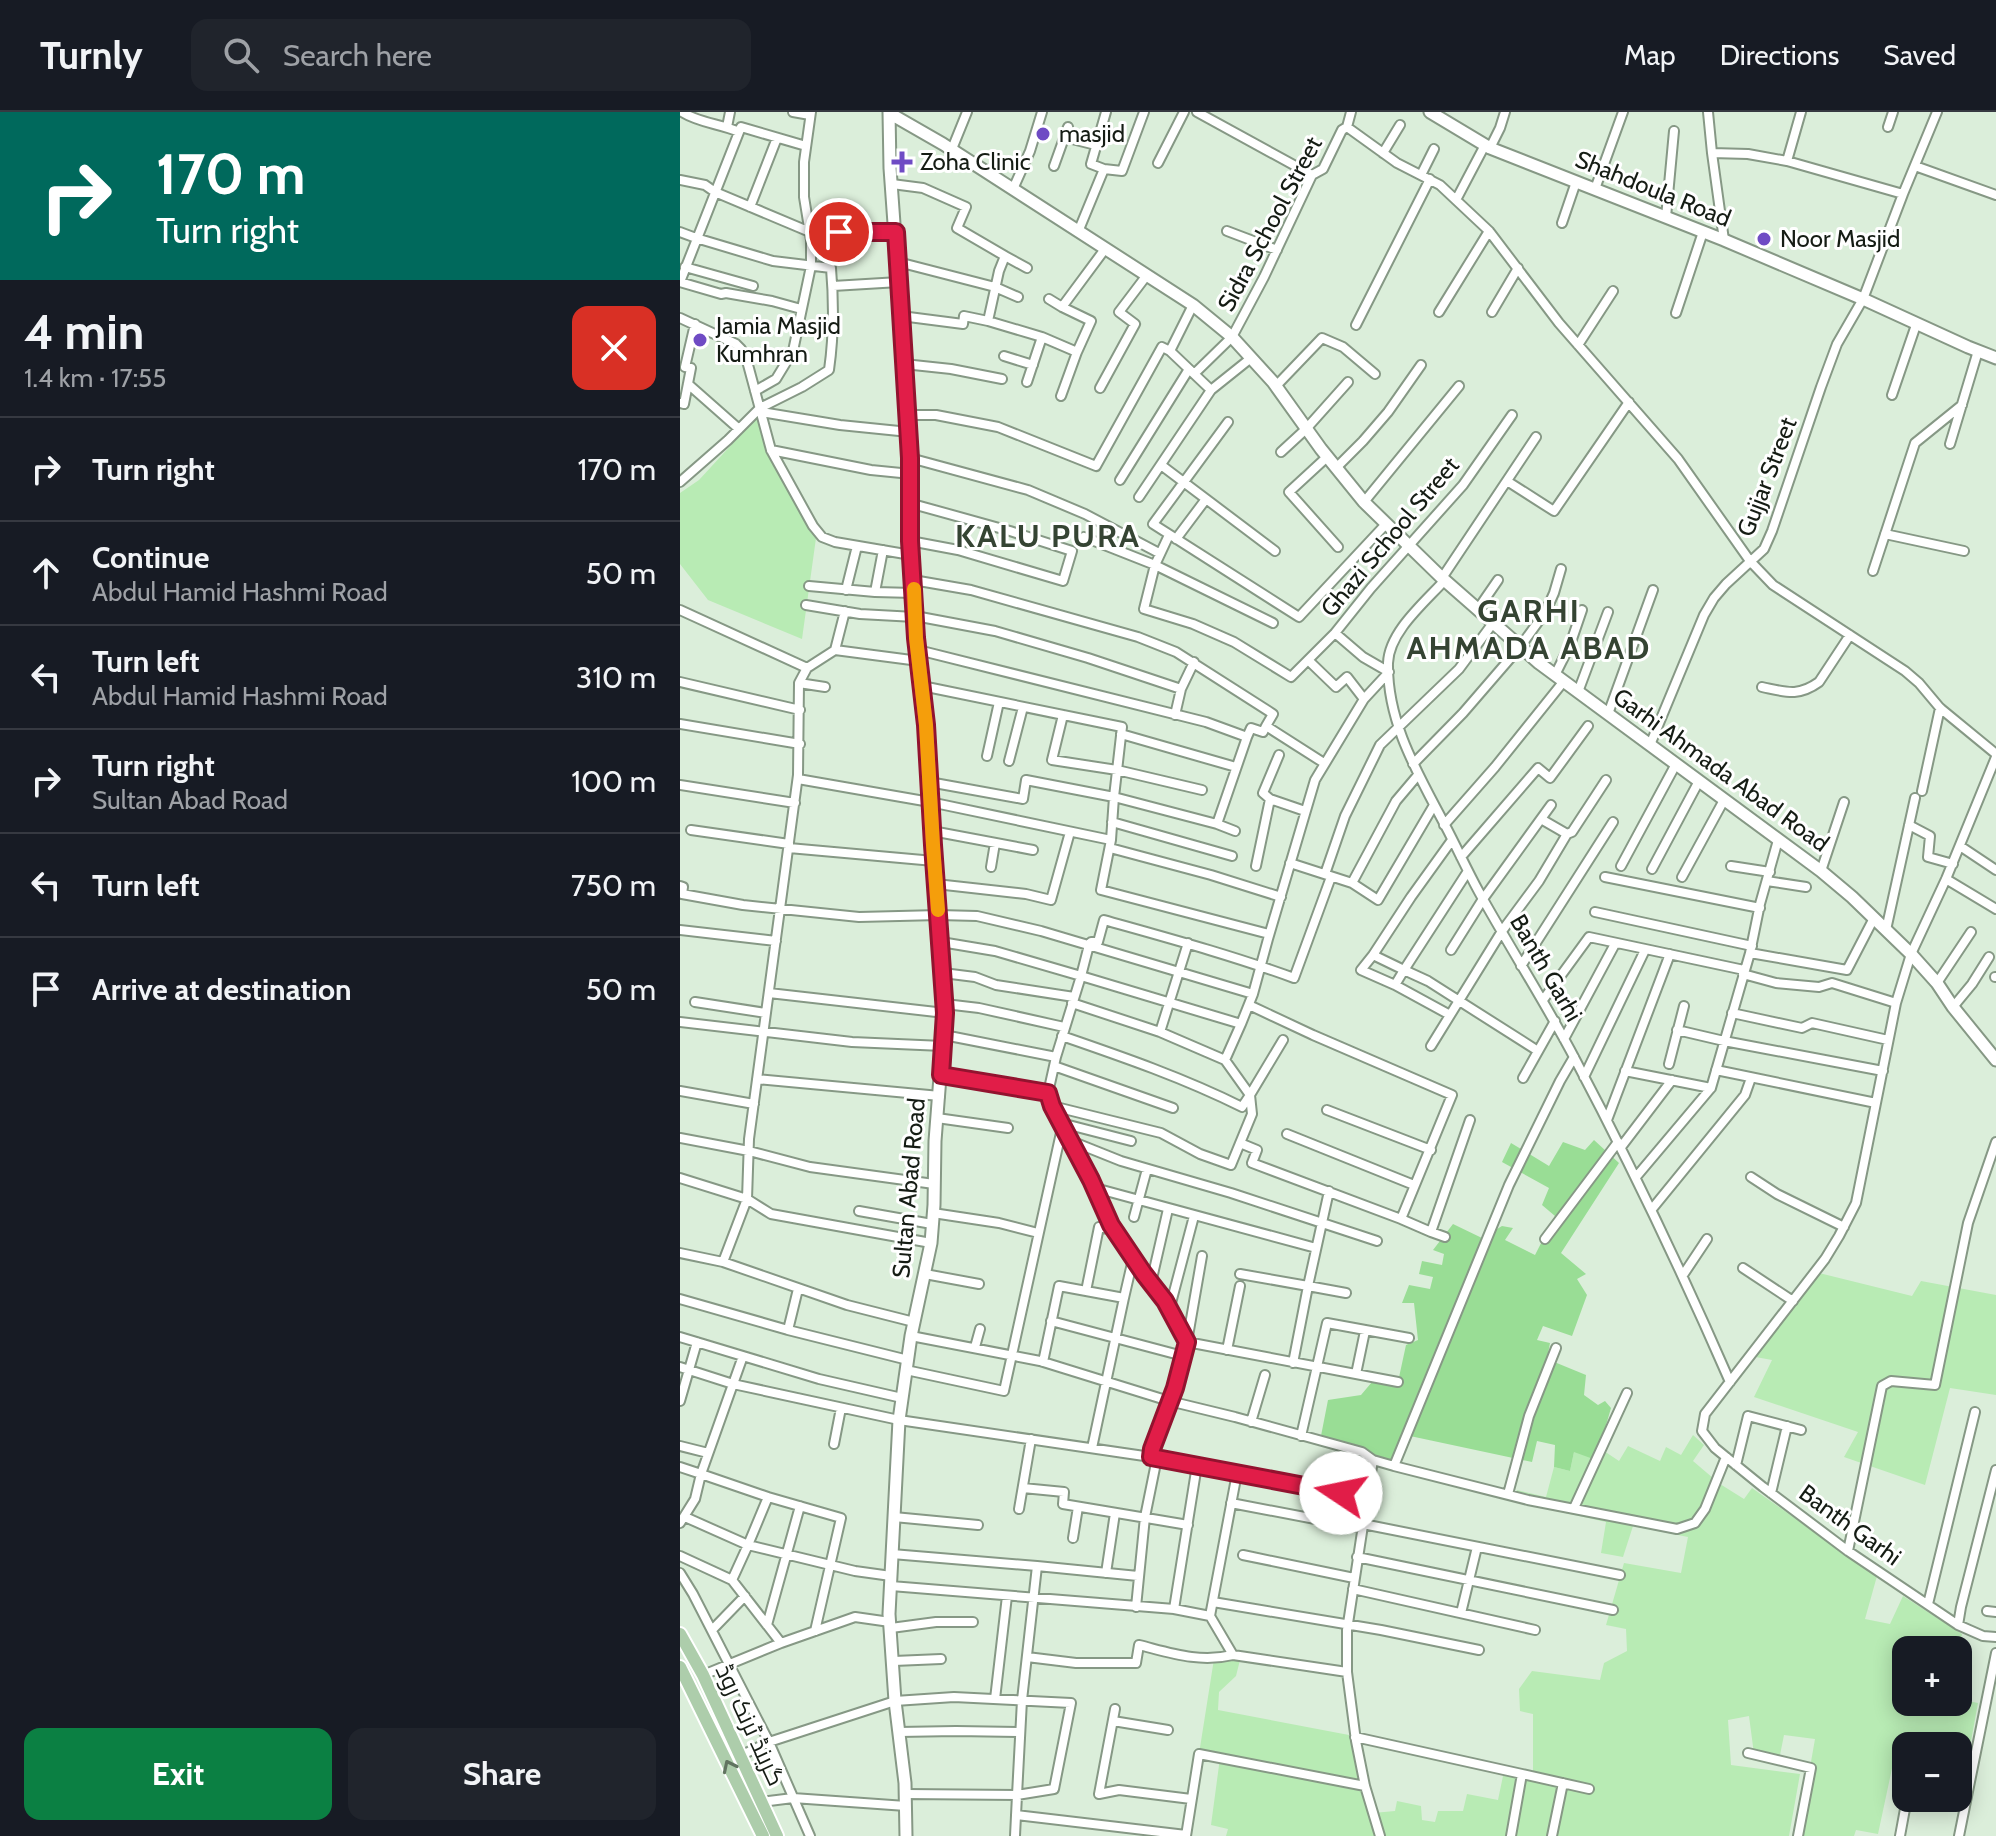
<!DOCTYPE html>
<meta charset="utf-8">
<style>
:root{--surface:#171b24;--page:#20242c;--text:#f1f3f6;--muted:#9ea1a6;--line:#363941;--accent:#0b8043}
body{margin:0;font-family:Cabin,Cairo,sans-serif;background:var(--page);color:var(--text);height:100vh;display:flex;flex-direction:column;font-size:30px;white-space:nowrap}
*{box-sizing:border-box;margin:0}
p{font-size:26px;color:var(--muted)}
.icon{flex:none;width:44px;height:44px;fill:none;stroke:currentColor;stroke-width:2;stroke-linecap:round;stroke-linejoin:round}
.map{position:relative;flex:1;overflow:hidden}
.sheet{display:flex;flex-direction:column;background:var(--surface);width:680px}
.sheet>*{flex:none}
.hud{background:#00695c;color:#fff;overflow:hidden}
.controls{position:absolute;left:1212px;top:1524px;display:grid;gap:16px}
.controls a{display:grid;place-items:center;width:80px;height:80px;border-radius:16px;background:var(--surface);box-shadow:0 4px 20px #0003;font-size:40px}
.pin{position:absolute;display:grid;place-items:center;width:68px;height:68px;color:#fff;margin:-34px;border:4px solid #fff;border-radius:50%;box-shadow:0 2px 8px #0007}
.me{position:absolute;width:88px;margin:-44px;rotate:281deg;stroke-linejoin:round;filter:drop-shadow(0 0 6px #0008)}
.turn{display:flex;align-items:center;gap:28px;height:168px;padding:0 24px;font-size:36px}
.turn .icon{width:104px;height:104px;stroke-width:2.5}
.turn b{display:block;font-size:56px;line-height:68px}
.round{display:grid;place-items:center;flex:none;width:84px;height:84px;border-radius:16px;background:var(--page)}
.head{display:flex;align-items:center;justify-content:space-between;height:136px;padding:0 24px}
h1{font-size:48px;font-weight:700;line-height:60px}
.cta{display:flex;gap:16px;margin-top:auto;padding:16px 24px}
.cta a{flex:1;height:92px;border-radius:16px;background:var(--accent);color:#fff;font-size:32px;font-weight:700;line-height:92px;text-align:center}
.cta a+a{background:var(--page);color:var(--text)}
ul{padding:0;list-style:none}
li{display:flex;align-items:center;gap:24px;height:104px;padding:0 24px;border-top:2px solid var(--line)}
li div{flex:1}
li b{display:block;font-size:30px}
li em{font-style:normal}
header{display:flex;align-items:center;gap:48px;box-sizing:border-box;height:112px;padding:0 40px;background:var(--surface);border-bottom:2px solid var(--line)}
header strong{font-size:38px}
nav{display:flex;gap:44px;margin-inline-start:auto;font-size:28px}
.search{width:560px;height:72px;background:var(--page);display:flex;align-items:center;gap:20px;box-sizing:border-box;padding:0 28px;border-radius:16px;color:var(--muted);font-size:30px}
main{display:flex;flex:1;min-height:0}
.map>svg:first-child{display:block}
.green{fill:#b8ebb4}
.water{fill:#99dd95}
.lines{fill:none;stroke-linecap:round;stroke-linejoin:round}
.street-casing{stroke:#869885;stroke-width:12}
.secondary-casing{stroke:#869885;stroke-width:15}
.primary-casing{stroke:#fff;stroke-width:16}
.street{stroke:#fff;stroke-width:8}
.secondary{stroke:#fff;stroke-width:11}
.primary{stroke:#adcdab;stroke-width:12}
.oneway{stroke:#617460}
.route-casing{stroke:#92132f;stroke-width:20}
.route{stroke:#e11d48;stroke-width:14}
.slow{stroke:#f59e0b;stroke-width:14}
.poi-dot{fill:#6f4bc4;stroke:#fff;stroke-width:3}
.labels{text-anchor:middle;stroke-width:6;stroke-linejoin:round;paint-order:stroke}
.poi-label{font-size:24px;fill:#151c14;stroke:#fff;text-anchor:start}
.street-label{font-size:24px;fill:#151c14;stroke:#fff}
.district-label{font-size:32px;font-weight:bold;letter-spacing:2px;fill:#354433;stroke:#fff}
</style>
<header>
<strong>Turnly</strong>
<div class="search"><svg class="icon" aria-label="search" viewBox="0 0 24 24"><circle cx="10" cy="10" r="6"/><path d="M15 15l6 6"/></svg>Search here</div>
<nav><a>Map</a><a>Directions</a><a>Saved</a></nav>
</header>
<main>
<section class="sheet">
<div class="hud">
<div class="turn"><svg class="icon" aria-label="right" viewBox="0 0 24 24"><path d="M7 20v-9h11M14 6l5 5-5 5"/></svg><div><b>170 m</b>Turn right</div></div>
</div>
<div class="head"><div><h1>4 min</h1><p>1.4 km · 17:55</p></div><a class="round" style="background:#d93025;color:#fff"><svg class="icon" aria-label="close" viewBox="0 0 24 24"><path d="M6 6l12 12M18 6L6 18"/></svg></a></div>
<ul>
<li><svg class="icon" aria-label="right" viewBox="0 0 24 24"><path d="M7 20v-9h11M14 6l5 5-5 5"/></svg><div><b>Turn right</b></div><em>170 m</em></li>
<li><svg class="icon" aria-label="ahead" viewBox="0 0 24 24"><path d="M12 20V5M6 11l6-6 6 6"/></svg><div><b>Continue</b><p>Abdul Hamid Hashmi Road</p></div><em>50 m</em></li>
<li><svg class="icon" aria-label="left" viewBox="0 0 24 24"><path d="M17 20v-9H6M10 6l-5 5 5 5"/></svg><div><b>Turn left</b><p>Abdul Hamid Hashmi Road</p></div><em>310 m</em></li>
<li><svg class="icon" aria-label="right" viewBox="0 0 24 24"><path d="M7 20v-9h11M14 6l5 5-5 5"/></svg><div><b>Turn right</b><p>Sultan Abad Road</p></div><em>100 m</em></li>
<li><svg class="icon" aria-label="left" viewBox="0 0 24 24"><path d="M17 20v-9H6M10 6l-5 5 5 5"/></svg><div><b>Turn left</b></div><em>750 m</em></li>
<li><svg class="icon" aria-label="arrive" viewBox="0 0 24 24"><path d="M6 21V4h12l-3 4 3 4H6"/></svg><div><b>Arrive at destination</b></div><em>50 m</em></li>
</ul>
<div class="cta"><a>Exit</a><a>Share</a></div>
</section>
<div class="map">
<svg width="1316" height="1724" viewBox="0 0 1316 1724">
<rect width="100%" height="100%" fill="#dbeeda"/>
<path class="green" d="M77,305L85,338L136,426L122,527L28,488L0,452V381L19,368Z
M1135,1160L1232,1184L1241,1169L1316,1183V1283L1270,1276L1245,1373L1164,1345L1178,1320L1074,1285L1092,1248L1070,1244Z
M1013,1323L1024,1333L1013,1349L1040,1372L1064,1387L1072,1376L1197,1464L1185,1507L1210,1512L1223,1484L1282,1522L1278,1545V1538H1226V1590H1278V1587L1298,1591L1286,1656L1278,1655V1634H1226V1648L1214,1647L1198,1722L1176,1718L1174,1724H1118L1135,1627L1104,1623L1100,1643L1074,1642L1069,1604L1048,1608L1051,1653L1120,1662L1109,1724H546L548,1717L531,1713L540,1646L519,1642L534,1547L561,1544L556,1564L539,1580L538,1598L669,1623L693,1701L715,1699L717,1689L741,1694L742,1708L755,1710L758,1699H783L787,1682L818,1688L823,1664L853,1665V1602L840,1599L839,1577L852,1559L920,1568L924,1551L947,1539L946,1517L926,1513L944,1451L1001,1461L1008,1425L953,1414L943,1445L921,1441L926,1410L831,1389L837,1378L866,1385L874,1355L890,1359L894,1340L921,1337L939,1349L948,1334L980,1349L986,1335L1001,1343Z"/>
<path class="water" d="M914,1028L939,1051L881,1141L906,1162L897,1167L907,1183L892,1224L863,1214L857,1228L870,1231L867,1247L906,1263L904,1283L918,1293L925,1289L931,1296L916,1348L894,1340L890,1359L874,1355L875,1333L857,1329L852,1350L730,1324L710,1349L658,1328L640,1329L648,1288L681,1283L692,1270H718L726,1233L738,1228L734,1191H722L729,1173L750,1177L753,1165L739,1162L742,1149L762,1153L764,1142L753,1138L773,1112L802,1126L822,1114L833,1116L825,1128L855,1143L875,1104L862,1093L869,1076L822,1050L831,1031L869,1054L883,1030L905,1038Z"/>
<g class="lines">
<g class="street-casing">
<path id="street" d="M2,0C19,11 41,12 59,20
M113,0L130,3
M517,0L632,63
M1028,0L1032,41
M47,15L50,0
M667,15L717,51L760,73L809,119L879,211L998,347L1070,449L1093,473L1225,559L1239,571L1260,596L1316,642
M1208,15L1213,0
M384,25L416,33
M810,36L820,16L825,0
M272,37L287,0
M703,41L720,13
M1107,49L1121,0
M478,51L504,0
M374,54L388,15
M1235,54L1316,83
M424,57L411,52L426,0
M741,63L754,37
M0,68L25,73L35,80L130,120H216
M212,72L243,76L286,95L277,116L325,144L319,159L308,209L284,204L283,212L221,204
M333,77L350,39L362,0
M915,77L943,0
M776,88L805,33
M70,95L97,26
M986,105L994,19
M882,111L896,70
M547,119L597,138
M0,120L16,126L93,149L151,156C154,191 154,223 149,258L122,275L80,296L48,328L0,370
M398,120L424,57L442,59L464,0
M1044,128L1032,41L1068,42L1107,49L1223,82
M325,144L347,156
M218,150L315,175
M5,155L73,174
M0,170L61,15L126,34
M0,170L41,182L46,181L92,189L121,197
M153,174L219,170
M315,175L338,185
M369,187L382,195
M759,200L809,119
M812,200L838,156
M996,201L1023,120
M0,206L56,232L61,237L67,249L91,338L133,414L142,425L155,430L231,443
M308,209L362,225L397,240L381,284
M676,213L750,67
M898,233L933,179
M490,239L531,278
M397,240L411,209L382,195L425,137
M324,244L353,253
M224,252L271,257L322,267
M514,262L552,225L584,165L632,63L643,57L662,18L667,15L671,0
M347,270L362,225
M8,272L59,317
M596,274L642,226L663,235L695,262
M420,276L455,212L439,200L467,163
M75,279L96,267L113,239L131,154V128L124,85V50L131,0
M1212,283L1236,213
M0,291L4,292L11,256L5,255L15,212
M81,300L160,313L229,320
M228,303H256L318,315L416,354L482,235L490,239L513,193
M548,310L473,412L619,505L706,412
M1270,332L1298,239
M91,338L191,358L231,362
M601,340L626,317L668,270
M647,345L609,380L658,435
M230,346L348,378L405,402L479,441
M481,353L595,439
M656,356L683,329L708,300L741,253
M440,368L509,257
M827,369L874,399L949,290
M459,385L531,278L571,246
M684,390L779,274
M229,391L330,419L392,439L383,469L278,438L230,429
M1205,422L1284,439
M489,423L475,453L464,497L513,512L554,530L611,565L655,521L691,476L783,373L832,303
M404,425L475,453L593,511
M496,427L526,387
M1193,459L1235,331L1282,293
M762,466L856,325
M233,468L291,478L458,525L496,540L593,602L586,614L644,651
M765,468C744,491 709,520 708,551C707,612 739,663 766,715C777,736 787,758 799,780C830,836 865,890 895,947C951,1053 1002,1160 1050,1270
M129,474L195,480L234,481
M166,478L177,434
M195,480L203,438
M126,493L180,502L235,505
M798,497L818,468
M0,498L127,556
M235,504L315,519L408,546L501,577L514,550
M155,538L165,499
M238,538L526,610L567,625L537,712L434,685L442,615L242,574
M628,548L656,575L667,565L684,587
M875,563L890,533L902,498
M0,570L120,598
M119,571L145,575
M1082,575C1106,580 1118,585 1139,570L1170,523
M898,580L928,500
M928,602L973,478
M383,603L372,648L437,658L522,678
M495,603L501,577
M0,612L120,632
M441,622L556,655
M567,625L571,616L583,620L586,614
M970,633L1024,503L1034,486L1046,472L1084,437L1092,419L1141,275L1157,232L1183,187L1223,82L1257,0
M599,643L583,681L590,687L625,699
M307,644L319,590
M1316,645L1266,767L1231,842L1216,891L1176,1091L1159,1124L1145,1147L1025,1302L1022,1319L1035,1336L1046,1345L1083,1375L1168,1439L1278,1513L1303,1524L1316,1525
M329,649L343,595
M733,652L783,601L840,535L866,499L874,481L881,457
M738,663L716,689L672,771L698,788L754,693
M118,667L250,690L431,728L434,685L346,668L343,687L249,670
M0,673L115,691
M1242,679L1260,596
M861,707L887,722
M432,710L552,744
M537,712L555,719
M764,713L815,655L884,569
M1229,713L1250,724L1248,745L1273,752
M11,718L109,732
M252,719L353,738
M431,728L421,778L589,822
M1280,734L1316,758
M109,736L254,749
M430,736L531,763L601,785
M781,745L858,656L870,666L908,614
M610,751L672,771
M576,754L590,687
M941,754L996,652
M1051,754L1090,760
M311,755L315,731
M972,757L1019,669
M788,759L724,858L748,869L858,939
M1141,759L1164,690
M645,762L665,704L700,633L779,557L813,511
M651,765L614,866C551,843 488,826 424,808L418,830H411L409,833L401,864L561,912L573,882L588,827L635,668L684,587L709,560L683,545L655,521
M925,765L1080,796
M1002,765L1044,688
M1266,767L1316,797
M1087,769L1126,775
M256,772L346,782L371,788L390,720
M0,774L3,775L2,782L63,793L179,805L259,803L297,804L361,819L573,882
M915,800L1072,834
M0,818L96,829
M1206,818L1235,686
M261,830L315,839L401,864L376,945L368,981
M771,838L803,787L871,693
M1070,841L1167,858L1194,806
M693,843L681,858L715,873
M841,854L933,710
M263,861L295,865L316,873L394,885
M1063,862L1096,871L1139,875L1152,871L1216,891
M1315,865H1316
M1257,871L1291,820
M89,881L265,901
M863,888L909,825L1064,858
M15,890L86,901
M265,892L299,896L384,915
M1273,895L1292,872L1309,845
M1052,901L1122,916L1132,911L1208,928
M770,903L715,873L724,858L693,843L731,785L772,728
M0,910L172,930L263,934
M997,918L1044,929L1203,959
M480,920L508,831
M264,923L376,945
M382,924C443,945 504,966 562,995L570,983L545,948L480,920L392,891
M884,927L935,832
M751,934L822,819L859,769L887,722L892,720L926,668
M894,945L880,969L829,1073L714,1354L848,1388L997,1417L1015,1411L1025,1397L1046,1345
M545,948L561,912
M989,952L1004,894
M374,954L493,996
M1036,958L1196,991
M945,959L1031,976
M261,963L368,981L372,994L411,1068L431,1113L446,1137L485,1189L507,1230L495,1276L489,1289L555,1305L682,1340L693,1348L667,1518V1560L676,1629L685,1674L700,1724
M904,965L965,838
M843,966L875,909
M77,967L260,984
M0,979L74,992
M372,994L481,1021L520,1042L551,1053L572,1002L570,983L603,928
M647,998L751,1038
M257,1006L328,1016
M927,1008L990,842
M381,1011L451,1029
M607,1022L734,1073
M0,1026L69,1039L130,1055L254,1072
M391,1029L441,1049L551,1081L697,1129
M560,1031L577,1038L572,1051L721,1107L772,983L633,923L569,893
M941,1035L992,968
M956,1065L1031,976L1070,841L1080,792L1098,728
M1071,1065L1097,1082L1164,1115
M0,1066L67,1087L91,1102L251,1131
M415,1076L636,1136
M649,1079L628,1174L666,1181
M972,1097L1065,983L1071,966
M179,1099L252,1112
M253,1101L319,1111L358,1121
M454,1105L467,1057
M721,1107L751,1120L790,1008
M751,1120L765,1125
M865,1127L938,1030
M0,1141L43,1150L67,1087L69,1027L118,663L119,571L127,556L155,538L239,549
M522,1144L507,1230L718,1270
M43,1150L167,1193L234,1210
M1063,1156L1113,1189
M245,1162L299,1172
M560,1162L628,1174L613,1251
M1003,1163L1027,1127
M471,1171L488,1097
M406,1179L419,1115L434,1118
M0,1187L108,1218L228,1248
M490,1195L514,1104
M371,1209L503,1244
M108,1218L118,1177
M231,1224L360,1249L489,1289L472,1337L471,1345L477,1346L465,1405L456,1495
M0,1225L139,1267L222,1286
M295,1235L300,1217
M547,1238L560,1174
M363,1250L379,1174L444,1186L453,1147
M0,1255L53,1272L219,1308L471,1345
M226,1258L324,1279L382,1016
M676,1262L685,1219
M0,1289L17,1230
M571,1310L585,1263
M621,1324L647,1211L729,1226
M154,1332L161,1296
M0,1334L28,1341
M412,1336L444,1186
M693,1348L714,1354
M517,1353L557,1361
M1056,1353L1068,1304L1121,1318
M0,1355L21,1362L63,1244
M343,1376L384,1380L383,1392L508,1413
M1091,1381L1107,1314
M828,1382L849,1304L876,1236
M88,1385L161,1406L135,1519
M551,1391L682,1416
M894,1396L947,1281
M339,1397L351,1327
M5,1405L68,1433L52,1468
M214,1405L298,1413
M0,1411L15,1387L21,1362L88,1385L68,1433L175,1459L211,1464
M683,1412L940,1463
M393,1426L398,1395
M1168,1439L1202,1274L1211,1269L1255,1273L1288,1111L1316,1030
M212,1442L357,1454
M563,1443L674,1466
M0,1444L52,1468L101,1531L23,1563
M677,1445L933,1498
M0,1461L13,1482L89,1630L130,1724
M426,1461L435,1401
M211,1474L494,1497L517,1353L477,1346
M673,1477L855,1518
M533,1490L701,1518L799,1538
M1248,1492L1295,1300
M494,1497L530,1504L557,1361L687,1386
M1307,1499L1316,1500
M781,1501L797,1435
M530,1504L553,1543
M87,1513L120,1394
M1278,1513L1281,1495L1316,1358
M211,1516L256,1510H293
M32,1518L65,1484
M101,1531L175,1505L210,1510
M347,1545L396,1551H456L459,1533C491,1541 519,1551 553,1543L667,1560
M214,1549L261,1547
M31,1581L58,1571
M315,1587L327,1484
M435,1597L419,1682L439,1678L511,1687
M433,1609L488,1618
M219,1620L276,1619L340,1620
M675,1625L842,1662L831,1724
M1068,1641L1131,1656L1118,1724
M60,1644L89,1630L215,1589L274,1585L391,1591L374,1677L337,1683L342,1588L357,1454L458,1464
M842,1662L909,1677
M226,1682L337,1683L335,1724
M81,1690L113,1686L226,1694
M336,1703L506,1723
M506,1724L519,1642L685,1674
M872,1724L883,1671
M1220,1724L1227,1686
M1279,1724L1316,1541"/>
</g>
<g class="secondary-casing">
<path id="secondary" d="M209,0L210,56L229,320L231,357L230,429L236,526L246,613L253,733L265,901L255,1029L254,1093L251,1131L231,1224L219,1308L209,1502L215,1589L225,1671L226,1724
M750,0L810,36L1044,128L1183,187L1288,235L1316,246
M209,1L263,32L513,193L552,225L593,270L641,337L684,390L762,466L859,551L1141,759L1172,785L1231,842L1257,871L1273,895L1316,948"/>
</g>
<g class="primary-casing">
<path id="primary" d="M0,1522L23,1563L97,1724
M0,1555L83,1724"/>
</g>
<use href="#street" class="street"/>
<use href="#secondary" class="secondary"/>
<use href="#primary" class="primary"/>
</g>
<defs><path id="oneway-chevron" d="M-2-3.5L2.5 0L-2 3.5" fill="none" stroke-width="1.6" stroke-linecap="round" stroke-linejoin="round" transform="scale(2)"/></defs>
<use class="oneway" href="#oneway-chevron" transform="translate(49 1654) rotate(-116)"/>
<g class="lines">
<g class="route-casing">
<path id="route" d="M159,120H216L230,346V429L236,526L246,613L253,733L265,901L261,963L368,981L372,994L411,1068L431,1113L464,1162L485,1189L507,1230L495,1276L472,1337L471,1345L661,1381"/>
</g>
<use href="#route" class="route"/>
<path class="slow" d="M234,477L236,526L246,613L253,733L258,798"/>
</g>
<g class="poi-dot">
<circle cx="363" cy="22" r="8"/>
<path d="M218 38h8v8h8v8h-8v8h-8v-8h-8v-8h8z"/>
<circle cx="1084" cy="127" r="8"/>
<circle cx="20" cy="228" r="8"/>
</g>
<g class="labels">
<g class="poi-label">
<text x="379" y="30">masjid</text>
<text x="240" y="58">Zoha Clinic</text>
<text x="1100" y="135">Noor Masjid</text>
<text x="36" y="222">Jamia Masjid<tspan x="36" dy="28">Kumhran</tspan></text>
</g>
<g class="street-label">
<text transform="translate(973 77) rotate(22)" y="8">Shahdoula Road</text>
<text transform="translate(590 112) rotate(-62)" y="8">Sidra School Street</text>
<text transform="translate(1087 365) rotate(-69)" y="8">Gujjar Street</text>
<text transform="translate(710 425) rotate(-50)" y="8">Ghazi School Street</text>
<text transform="translate(1041 658) rotate(36)" y="8">Garhi Ahmada Abad Road</text>
<text transform="translate(866 856) rotate(60)" y="8">Banth Garhi</text>
<text transform="translate(229 1076) rotate(-85)" y="8">Sultan Abad Road</text>
<text transform="translate(1170 1413) rotate(36)" y="8">Banth Garhi</text>
<text transform="translate(70 1613) rotate(65)" y="8">گرینڈ ٹرنک روڈ</text>
</g>
<g class="district-label">
<text x="368" y="435">KALU PURA</text>
<text x="849" y="510">GARHI<tspan x="849" dy="37">AHMADA ABAD</tspan></text>
</g>
</g>
</svg>
<div class="controls">
<a>+</a>
<a>−</a>
</div>
<div class="pin" style="left:159px;top:120px;background:#d93025"><svg class="icon" aria-label="arrive" viewBox="0 0 24 24"><path d="M6 21V4h12l-3 4 3 4H6"/></svg></div>
<svg class="me" style="left:661px;top:1381px" viewBox="-20 -20 40 40"><circle r="19" fill="#fff"/><path d="M0-13L10 11 0 6-10 11z" fill="#e11d48"/></svg>
</div>
</main>
